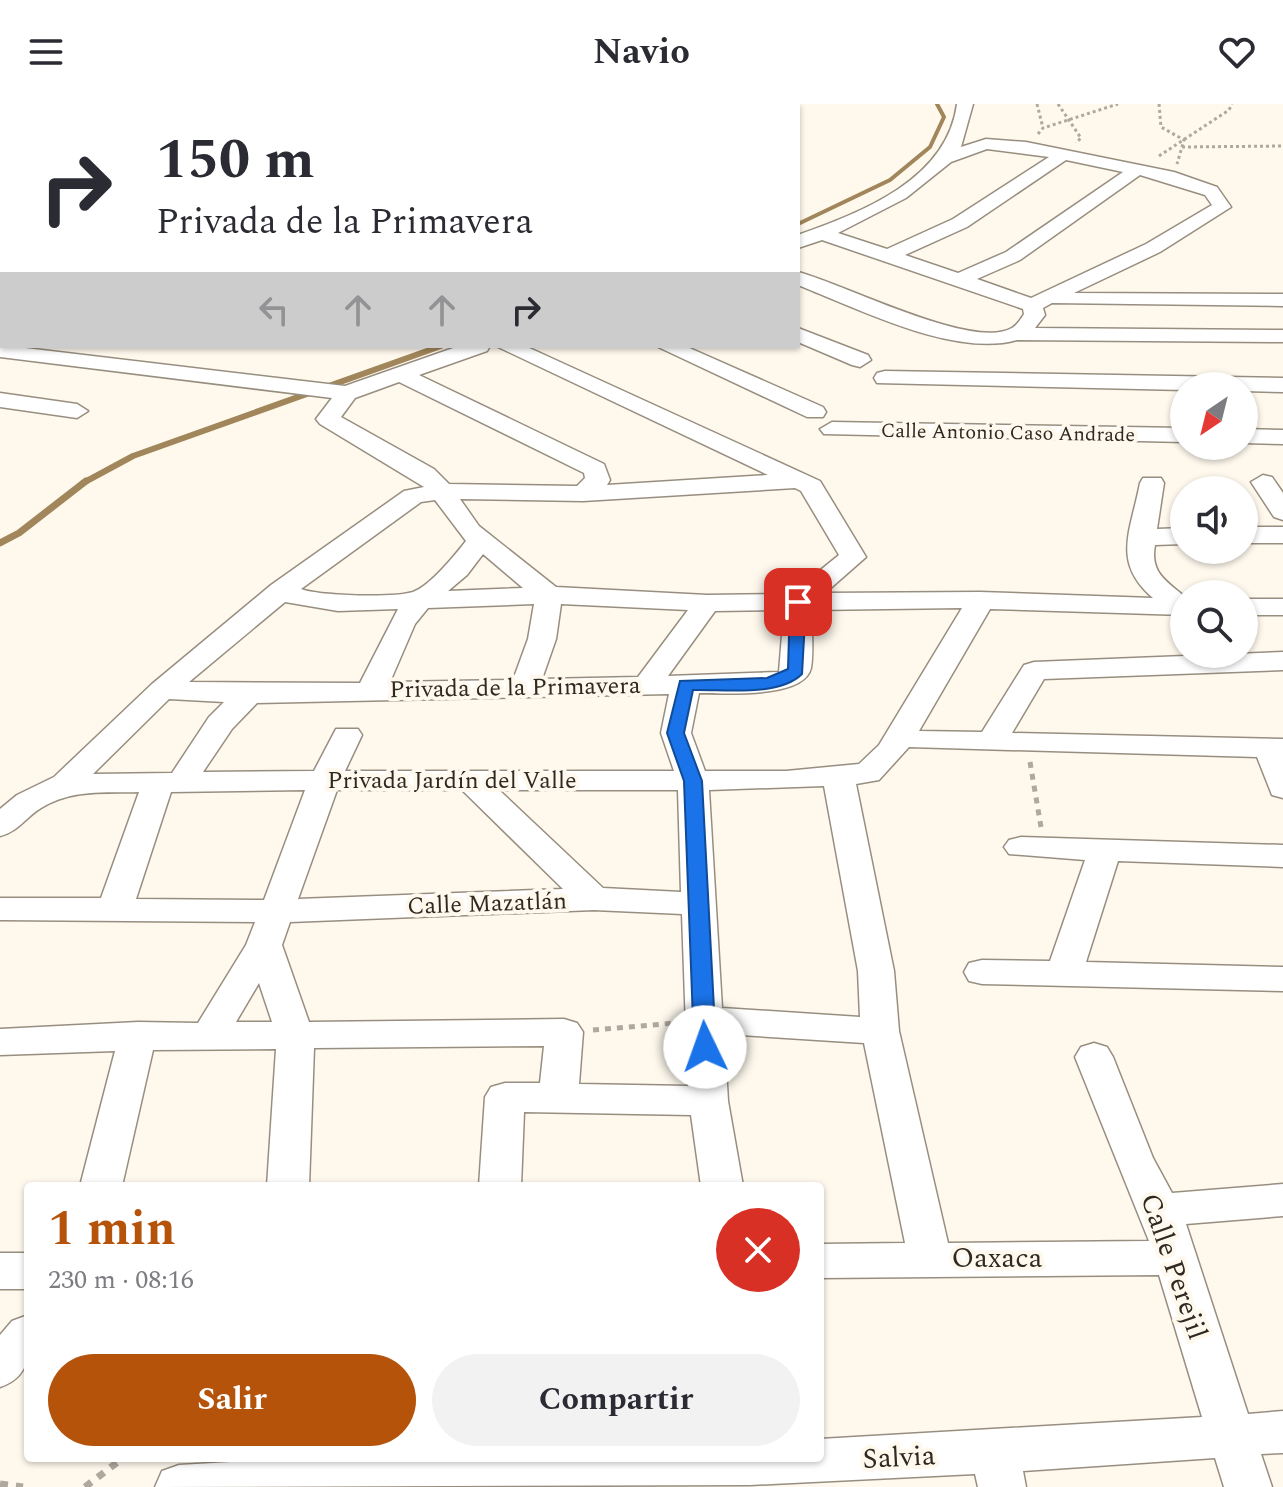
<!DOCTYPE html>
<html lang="es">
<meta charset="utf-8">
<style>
:root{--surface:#fff;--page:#f2f2f3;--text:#2b2b33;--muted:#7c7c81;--accent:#b45309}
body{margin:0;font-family:Spectral,serif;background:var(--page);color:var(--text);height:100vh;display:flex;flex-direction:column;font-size:30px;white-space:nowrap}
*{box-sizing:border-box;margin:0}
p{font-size:26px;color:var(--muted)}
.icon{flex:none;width:44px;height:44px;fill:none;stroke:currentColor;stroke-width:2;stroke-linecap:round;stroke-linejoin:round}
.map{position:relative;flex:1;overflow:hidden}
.sheet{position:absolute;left:24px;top:1078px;width:800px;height:280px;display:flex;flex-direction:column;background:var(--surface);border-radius:8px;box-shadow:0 2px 6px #0004}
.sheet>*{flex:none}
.top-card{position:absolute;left:0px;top:0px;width:800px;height:244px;box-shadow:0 2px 6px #0004;background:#fff;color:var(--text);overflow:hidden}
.needle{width:52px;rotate:215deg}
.tools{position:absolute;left:1170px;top:268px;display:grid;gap:16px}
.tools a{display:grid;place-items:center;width:88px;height:88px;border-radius:50%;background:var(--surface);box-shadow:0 2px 6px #0004;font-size:40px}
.pin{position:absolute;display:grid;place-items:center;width:68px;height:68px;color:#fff;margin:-34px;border-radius:16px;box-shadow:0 4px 12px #0006}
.me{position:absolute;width:88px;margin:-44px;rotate:357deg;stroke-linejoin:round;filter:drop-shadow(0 0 6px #0008)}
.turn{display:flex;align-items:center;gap:28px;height:168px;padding:0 24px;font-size:36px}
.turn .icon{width:104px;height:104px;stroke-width:2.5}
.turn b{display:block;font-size:56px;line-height:68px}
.lanes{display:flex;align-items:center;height:76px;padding:0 24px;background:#0003;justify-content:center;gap:40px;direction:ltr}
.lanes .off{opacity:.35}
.round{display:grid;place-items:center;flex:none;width:84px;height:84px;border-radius:42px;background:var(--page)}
.headline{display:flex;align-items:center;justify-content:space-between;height:136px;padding:0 24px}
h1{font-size:48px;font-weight:700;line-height:60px;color:var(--accent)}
.button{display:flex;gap:16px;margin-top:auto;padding:16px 24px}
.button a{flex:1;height:92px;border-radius:48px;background:var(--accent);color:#fff;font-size:32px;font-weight:700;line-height:92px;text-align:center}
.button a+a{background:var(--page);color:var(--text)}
header{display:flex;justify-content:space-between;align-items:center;height:104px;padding:0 24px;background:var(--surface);font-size:36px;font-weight:700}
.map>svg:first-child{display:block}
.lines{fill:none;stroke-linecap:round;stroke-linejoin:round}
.stream-far2{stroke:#a0865a;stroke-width:4}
.stream-far1{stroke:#a0865a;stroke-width:6}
.stream{stroke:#a0865a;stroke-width:7}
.minor-casing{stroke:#988e7f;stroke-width:3}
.path-far2{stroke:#aea89f;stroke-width:3;stroke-dasharray:3 3;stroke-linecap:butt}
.path-far1{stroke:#aea89f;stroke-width:5;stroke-dasharray:6 6;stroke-linecap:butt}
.path{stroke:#aea89f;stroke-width:7;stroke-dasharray:8 8;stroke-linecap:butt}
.minor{fill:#fff;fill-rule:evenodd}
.route{fill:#1a73e8;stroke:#114b97;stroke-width:2}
.labels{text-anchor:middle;stroke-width:8;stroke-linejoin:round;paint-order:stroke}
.far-street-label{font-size:20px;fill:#2e2a23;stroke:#fef8ed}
.street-label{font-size:24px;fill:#2e2a23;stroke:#fef8ed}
.near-street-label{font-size:28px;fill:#2e2a23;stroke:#fef8ed}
</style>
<header><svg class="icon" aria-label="menu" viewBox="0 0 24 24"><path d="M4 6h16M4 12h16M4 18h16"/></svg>Navio<svg class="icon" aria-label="heart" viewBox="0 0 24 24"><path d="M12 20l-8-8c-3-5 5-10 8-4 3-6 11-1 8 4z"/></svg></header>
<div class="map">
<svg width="1283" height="1383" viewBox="0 0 1283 1383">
<rect width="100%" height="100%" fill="#fef8ed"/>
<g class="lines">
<path class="stream-far2" d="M798,120L890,76L930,43L944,13L937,0"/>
<path class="stream-far1" d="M83,379L133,352L441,242"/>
<path class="stream" d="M0,439L19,429L86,377"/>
<g class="minor-casing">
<path id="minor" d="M234,0H275L277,2H236Z
M957,0H973L961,43L986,35L1026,38L1174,68L1217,83L1231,103L1160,148L1074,189L1283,190V202L1052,199L1043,204L1045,211L1035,224L1283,226V238L1017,236C954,254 857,204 798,181V168C842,179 973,247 1012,224C1017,221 1021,215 1024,210L1023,205L822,136L798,144V131C862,108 947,76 957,0ZM987,45L1049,53L953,115L887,145L838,129L906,94L951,58ZM1066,56L1123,68L1006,148L958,169L905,151L967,123ZM1140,71L1205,91L1212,101L1146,140L1031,194L977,175L1020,156Z
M0,55H2L0,66Z
M0,205H2L0,218Z
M798,224L868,251L871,256L860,263L852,261L798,238Z
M0,241L345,282L459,242H490L487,247L419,271L604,360L610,376L607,381L768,371L496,242H525L820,377L866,453L825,489L980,488L1153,494C1111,458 1131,427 1140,379L1143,374H1161L1164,379L1157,425L1184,424V440L1155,441C1150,468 1165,476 1184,492V511L990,505L919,627L982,628L1024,561L1034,558L1283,548V566L1044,575L1012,629L1283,635V694L1272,691L1257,653L909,643L879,676L856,680L894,867L899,927L948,1139L1149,1137L1075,953L1081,943L1094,939L1107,943L1113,953L1153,1054L1172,1089L1283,1080V1112L1186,1120L1248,1310L1283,1307V1349L1261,1350L1272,1383H1224L1215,1354L1023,1367L1026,1383H978L975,1370L750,1381L155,1383L162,1367L179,1361L298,1354H820V1335L1202,1313L1159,1171L820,1174V1140L905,1139L864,939L724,930L728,997L743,1082H701L691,1011L524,1008L521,1082H479L485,993L491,983L505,979H540L544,942L314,944L309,1082H267L276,945L153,946L122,1082H80L115,947L0,951V925L138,918L198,919L246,841L255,818L0,816V794H101L139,688C104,689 72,685 41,704C26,713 18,728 0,732V705L17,691L54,673L152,580L271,481L404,387L424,383L320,320L316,315L332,294L0,253ZM399,278L584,369L585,374L577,382L449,380L434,365L341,313L355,294ZM795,384L801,387L839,451L791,490L707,491L556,483L479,422L460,395L583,397ZM435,396L466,437C455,451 430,482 413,488C394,494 319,492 301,485L421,398ZM483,450L523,484L448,487L467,471ZM285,498L338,507L398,505L360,579L189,578ZM534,500L528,535L513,576L390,578L415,520L428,504ZM561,500L688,506L638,573L542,575L556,535ZM962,504L879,641L859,660L786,667H705L691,629L699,589C724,589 804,595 811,564C814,546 811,524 812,506ZM784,506L779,568L668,572L715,507ZM669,590L661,629L674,667H345L362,631L358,625H336L314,667L203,668L232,625L257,599ZM169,595L224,598L209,613L172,669L93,670ZM824,682L858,867L860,913L722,904L709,686ZM305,686L264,796L136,795L171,688ZM337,686H462L563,785L298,795ZM499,686H678L681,788L603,784ZM594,806L682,810L688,982L579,980L583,928L577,919L564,915L309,918L282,841L290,818ZM259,879L272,918H236Z
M656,242H685L823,303L826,308L823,313H807Z
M885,267L1283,274V288L1244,287V282H1184V286L877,279L874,274L877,269Z
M0,289L77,300L88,307L77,314L0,303Z
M832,318L1184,324V338L824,330L820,325Z
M1244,325L1283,326V340L1244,339Z
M1263,371L1272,373L1283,389V416L1274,413L1251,378Z
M1244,423H1283V439H1244Z
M1244,495H1283V511H1244Z
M1021,733L1283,741V763L1118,757L1086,858L1283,863V887L982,880L969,877L964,868L969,859L982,856L1050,857L1085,756L1009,750L1004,743L1009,736Z
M0,1149H28V1185H0Z
M28,1211C28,1243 35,1271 0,1283V1231L12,1217Z"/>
</g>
<path class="path-far2" d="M1037,0L1043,24
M1058,0L1081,34L1076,39
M1159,0L1161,23L1184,36L1177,60
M1038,30L1043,24L1118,0
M1182,43L1283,42
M1159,52L1229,6L1232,0"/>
<path class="path-far1" d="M1030,658L1041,723
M593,926L675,919"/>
<path class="path" d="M0,1380L23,1383
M85,1383L123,1354"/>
<use href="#minor" class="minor"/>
</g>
<path class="route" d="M798,493L806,498L802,570C779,593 724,585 693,586L684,629L702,677L716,943L705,951L694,943L684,677L667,629L680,577L767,574L788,565L790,498Z"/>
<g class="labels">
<g class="far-street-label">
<text transform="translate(1008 328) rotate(1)" y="7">Calle Antonio Caso Andrade</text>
</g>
<g class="street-label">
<text transform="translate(515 583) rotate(-1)" y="8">Privada de la Primavera</text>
<text x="452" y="684">Privada Jardín del Valle</text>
<text transform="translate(487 799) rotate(-2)" y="8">Calle Mazatlán</text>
</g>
<g class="near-street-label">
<text x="997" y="1163">Oaxaca</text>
<text transform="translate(1175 1162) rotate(71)" y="10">Calle Perejil</text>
<text transform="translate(899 1352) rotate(-3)" y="10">Salvia</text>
</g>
</g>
</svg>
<div class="tools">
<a><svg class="needle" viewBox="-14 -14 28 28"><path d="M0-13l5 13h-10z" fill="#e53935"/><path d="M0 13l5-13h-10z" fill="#7c7c81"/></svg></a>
<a><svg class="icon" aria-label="sound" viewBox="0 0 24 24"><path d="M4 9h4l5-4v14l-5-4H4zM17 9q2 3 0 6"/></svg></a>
<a><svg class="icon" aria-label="search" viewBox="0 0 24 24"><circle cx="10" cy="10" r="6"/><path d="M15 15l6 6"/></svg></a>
</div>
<div class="pin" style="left:798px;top:498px;background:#d93025"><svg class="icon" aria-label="arrive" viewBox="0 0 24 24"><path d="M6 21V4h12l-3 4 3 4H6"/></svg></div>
<svg class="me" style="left:705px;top:943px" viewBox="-20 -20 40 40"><circle r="19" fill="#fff"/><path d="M0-13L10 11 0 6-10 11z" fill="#1a73e8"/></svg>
<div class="top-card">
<div class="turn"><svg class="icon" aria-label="right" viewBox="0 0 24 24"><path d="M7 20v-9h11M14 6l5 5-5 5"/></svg><div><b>150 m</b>Privada de la Primavera</div></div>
<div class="lanes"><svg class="icon off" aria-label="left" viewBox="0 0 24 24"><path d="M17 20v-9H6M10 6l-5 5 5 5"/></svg><svg class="icon off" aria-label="ahead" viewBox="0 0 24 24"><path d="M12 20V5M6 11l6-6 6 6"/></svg><svg class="icon off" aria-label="ahead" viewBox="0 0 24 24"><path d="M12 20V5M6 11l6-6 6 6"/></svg><svg class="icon" aria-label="right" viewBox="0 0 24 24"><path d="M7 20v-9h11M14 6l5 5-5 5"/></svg></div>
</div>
<section class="sheet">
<div class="headline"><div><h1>1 min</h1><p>230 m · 08:16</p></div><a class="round" style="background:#d93025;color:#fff"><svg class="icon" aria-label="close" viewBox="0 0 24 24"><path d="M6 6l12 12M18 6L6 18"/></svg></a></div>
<div class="button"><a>Salir</a><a>Compartir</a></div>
</section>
</div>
